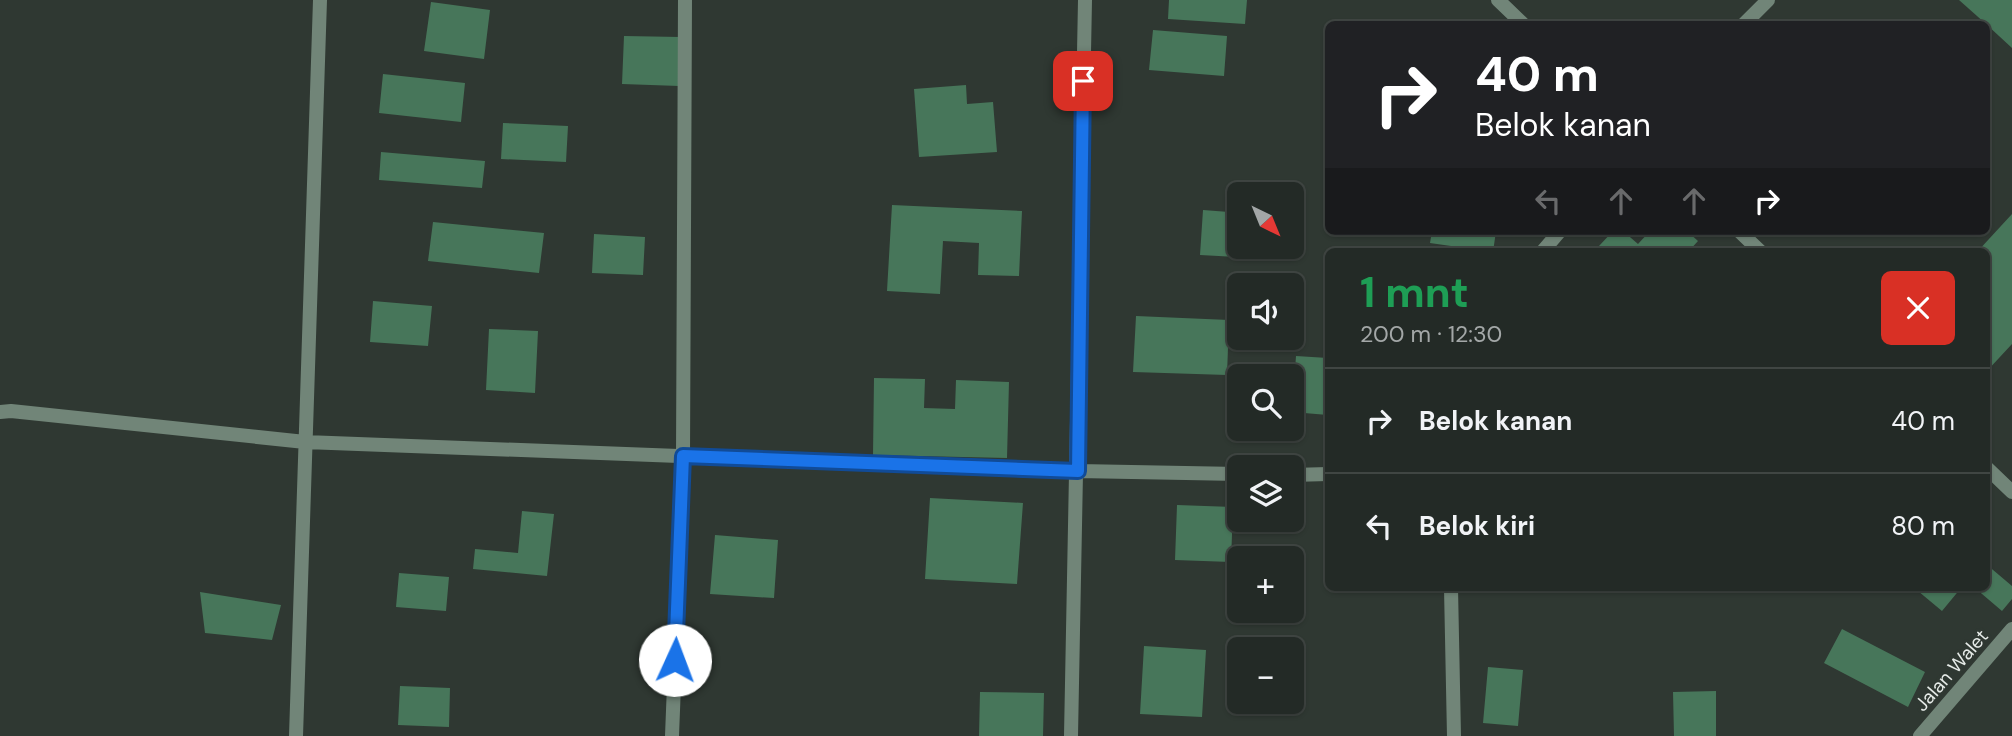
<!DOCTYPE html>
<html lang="id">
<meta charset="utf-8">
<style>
:root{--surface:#232a26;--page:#2b322e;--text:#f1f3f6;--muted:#a3a7a7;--line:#404643}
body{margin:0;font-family:"DM Sans",sans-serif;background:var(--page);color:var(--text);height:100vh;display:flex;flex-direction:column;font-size:26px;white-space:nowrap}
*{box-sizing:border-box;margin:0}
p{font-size:23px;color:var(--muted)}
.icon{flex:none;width:38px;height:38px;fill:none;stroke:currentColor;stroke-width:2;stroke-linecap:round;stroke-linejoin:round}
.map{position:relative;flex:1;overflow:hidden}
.sheet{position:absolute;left:1325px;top:248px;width:665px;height:343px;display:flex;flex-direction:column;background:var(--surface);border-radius:10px;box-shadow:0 2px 5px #0004,0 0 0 2px var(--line)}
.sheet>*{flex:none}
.banner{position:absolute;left:1325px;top:21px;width:665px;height:214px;border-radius:10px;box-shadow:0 2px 5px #0004,0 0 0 2px var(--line);background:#202124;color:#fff;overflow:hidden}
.needle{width:46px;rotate:137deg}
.fabs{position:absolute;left:1227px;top:182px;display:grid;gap:14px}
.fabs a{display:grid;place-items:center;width:77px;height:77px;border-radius:10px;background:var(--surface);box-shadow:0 2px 5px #0004,0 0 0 2px var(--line);font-size:35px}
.pin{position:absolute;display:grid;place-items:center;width:60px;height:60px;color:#fff;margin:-30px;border-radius:14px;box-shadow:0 4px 10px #0006}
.me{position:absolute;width:77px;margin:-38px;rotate:2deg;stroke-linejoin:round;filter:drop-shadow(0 0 5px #0008)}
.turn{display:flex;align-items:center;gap:24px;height:147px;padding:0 35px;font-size:32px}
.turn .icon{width:91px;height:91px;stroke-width:2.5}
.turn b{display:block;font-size:49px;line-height:60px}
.lanes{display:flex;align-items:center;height:66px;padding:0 35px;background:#0003;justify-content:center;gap:35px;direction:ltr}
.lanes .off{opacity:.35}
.round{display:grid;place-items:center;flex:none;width:74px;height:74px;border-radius:10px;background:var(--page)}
.overview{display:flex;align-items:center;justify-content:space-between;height:119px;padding:0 35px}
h1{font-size:42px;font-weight:700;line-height:52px;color:#1e9e55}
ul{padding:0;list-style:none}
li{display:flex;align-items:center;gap:21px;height:105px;padding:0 35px;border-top:2px solid var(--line)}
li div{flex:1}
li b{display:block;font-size:26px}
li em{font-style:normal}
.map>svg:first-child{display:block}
.building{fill:#47765a}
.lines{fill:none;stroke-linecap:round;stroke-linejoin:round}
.minor{stroke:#718578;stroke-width:14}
.route-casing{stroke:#114b97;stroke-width:18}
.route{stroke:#1a73e8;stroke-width:12}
.labels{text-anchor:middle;stroke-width:6;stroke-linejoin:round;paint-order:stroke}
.street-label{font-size:19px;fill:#e6ebe8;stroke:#2f3832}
</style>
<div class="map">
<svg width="2012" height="736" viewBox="0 0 2012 736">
<rect width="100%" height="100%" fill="#2f3832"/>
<path class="building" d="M1169,0H1247L1245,24L1168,19Z
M1959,0H2012V48L1986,24Z
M431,2L490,10L484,59L424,51Z
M1153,30L1227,36L1224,76L1149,70Z
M624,36L681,37L679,86L622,84Z
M383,74L465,83L461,122L379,113Z
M966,85L967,104L993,102L997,152L919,157L914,89Z
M503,123L568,126L566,162L501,159Z
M381,152L485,161L482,188L379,180Z
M1230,186L1260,188V194H1239V247H1256L1255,258L1200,255L1203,210L1229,212Z
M892,205L1022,211L1019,276L978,275L979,243L943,241L940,294L887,291Z
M2012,214V344L1986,372V252H1977Z
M433,222L544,233L539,273L428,261Z
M1432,231H1496L1493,252L1430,243Z
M1613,231H1623L1638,244L1650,231H1687L1698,241L1688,252H1606L1599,246Z
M594,234L645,237L643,275L592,273Z
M373,301L432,306L428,346L370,342Z
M1136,316L1229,320L1227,375L1133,372Z
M489,329L538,331L535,393L486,390Z
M1296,356L1328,358V415L1292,412Z
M874,378L925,379L924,408L955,409L956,380L1009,382L1007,458L873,455Z
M930,498L1023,503L1017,584L925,579Z
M1177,505L1233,507L1231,562L1175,560Z
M522,511L554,514L547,576L473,569L475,549L518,553Z
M715,535L778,540L774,598L710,594Z
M1986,564L2012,586V599L2002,611L1975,588H1986Z
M399,573L449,577L446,611L396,607Z
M1921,588H1961L1942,611L1918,591Z
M200,592L281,605L272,640L205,633Z
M1842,629L1925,672L1908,707L1824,663Z
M1144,646L1206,650L1202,717L1140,714Z
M1488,667L1523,670L1518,726L1483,723Z
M400,686L450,688L449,727L398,725Z
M1716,691V736H1674L1673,692Z
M980,692L1044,693L1043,736H979Z"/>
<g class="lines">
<path class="minor" d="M1498,0L1523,24
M1744,24L1768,0
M1739,231L1761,252
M1542,252L1560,231
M0,412L11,411L305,442L1078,471L1239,474
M1986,467L2012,492
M1292,475L1328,474
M1451,588L1454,736
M296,736L320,0
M672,736L683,456L685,0
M1071,736L1085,0
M1920,736L2012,629"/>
</g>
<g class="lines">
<g class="route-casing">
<path id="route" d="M675,660L683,456L1078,471L1083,81"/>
</g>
<use href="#route" class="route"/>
</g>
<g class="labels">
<g class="street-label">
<text transform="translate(1951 670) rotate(-49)" y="7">Jalan Walet</text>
</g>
</g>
</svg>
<div class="fabs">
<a><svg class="needle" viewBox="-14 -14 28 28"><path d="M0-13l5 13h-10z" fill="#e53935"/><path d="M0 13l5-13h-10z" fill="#a3a7a7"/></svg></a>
<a><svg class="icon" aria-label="sound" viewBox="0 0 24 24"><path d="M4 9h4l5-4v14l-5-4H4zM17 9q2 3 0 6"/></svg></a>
<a><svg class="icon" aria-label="search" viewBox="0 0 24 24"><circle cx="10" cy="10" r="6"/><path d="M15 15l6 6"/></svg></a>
<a><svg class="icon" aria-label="layers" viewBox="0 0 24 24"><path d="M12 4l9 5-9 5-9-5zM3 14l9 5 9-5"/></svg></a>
<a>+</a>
<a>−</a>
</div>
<div class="pin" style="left:1083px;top:81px;background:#d93025"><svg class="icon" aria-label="arrive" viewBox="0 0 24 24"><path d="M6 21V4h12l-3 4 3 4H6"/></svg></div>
<svg class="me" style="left:675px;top:660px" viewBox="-20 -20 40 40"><circle r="19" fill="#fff"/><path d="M0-13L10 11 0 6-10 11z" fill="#1a73e8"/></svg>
<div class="banner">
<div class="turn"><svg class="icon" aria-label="right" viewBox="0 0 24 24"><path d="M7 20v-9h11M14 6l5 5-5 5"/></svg><div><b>40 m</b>Belok kanan</div></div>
<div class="lanes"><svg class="icon off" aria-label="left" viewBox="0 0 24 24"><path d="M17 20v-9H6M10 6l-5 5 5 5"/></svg><svg class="icon off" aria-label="ahead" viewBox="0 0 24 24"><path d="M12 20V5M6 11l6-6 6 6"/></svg><svg class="icon off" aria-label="ahead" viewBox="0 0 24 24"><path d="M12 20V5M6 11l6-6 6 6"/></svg><svg class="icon" aria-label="right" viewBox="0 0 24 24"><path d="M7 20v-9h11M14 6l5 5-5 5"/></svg></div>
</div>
<section class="sheet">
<div class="overview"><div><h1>1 mnt</h1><p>200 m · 12:30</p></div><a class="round" style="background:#d93025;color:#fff"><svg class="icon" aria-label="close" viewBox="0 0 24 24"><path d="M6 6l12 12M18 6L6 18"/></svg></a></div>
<ul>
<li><svg class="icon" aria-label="right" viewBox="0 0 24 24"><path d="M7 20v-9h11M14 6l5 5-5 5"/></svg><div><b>Belok kanan</b></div><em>40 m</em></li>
<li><svg class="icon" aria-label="left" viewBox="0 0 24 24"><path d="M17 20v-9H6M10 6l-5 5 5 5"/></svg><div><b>Belok kiri</b></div><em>80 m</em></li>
</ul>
</section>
</div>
